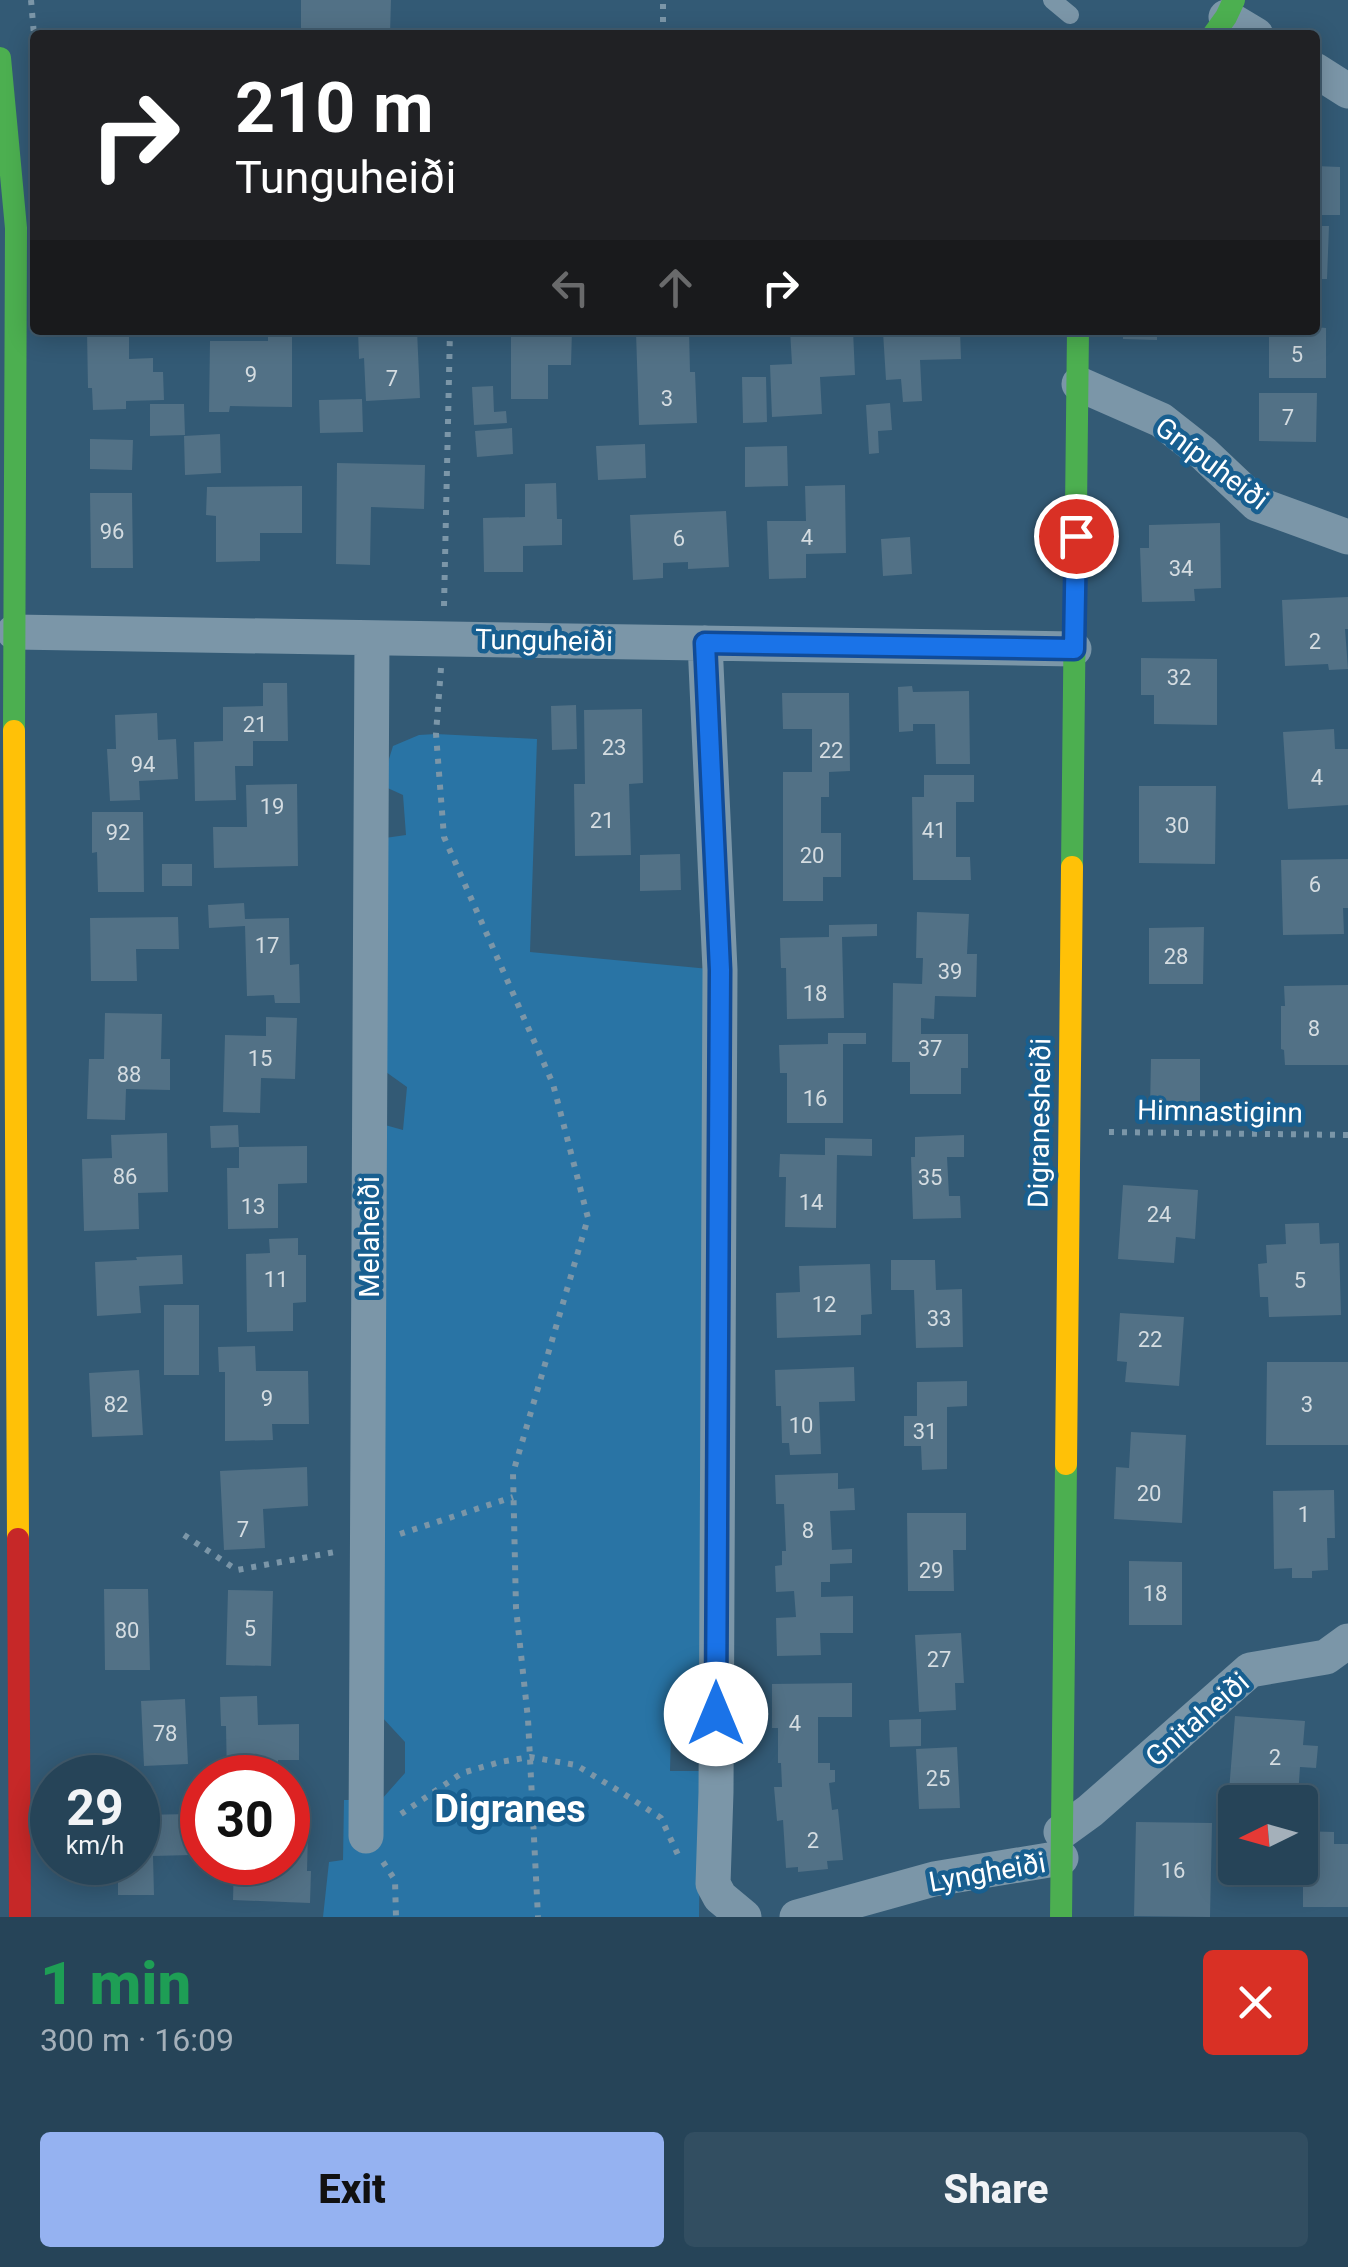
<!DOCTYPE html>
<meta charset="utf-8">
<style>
:root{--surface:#264458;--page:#324e61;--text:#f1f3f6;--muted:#a4b0ba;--line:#425c6e;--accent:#95b2f1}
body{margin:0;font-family:Roboto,sans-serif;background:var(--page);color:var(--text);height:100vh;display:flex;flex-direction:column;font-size:38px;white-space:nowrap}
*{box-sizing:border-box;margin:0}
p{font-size:32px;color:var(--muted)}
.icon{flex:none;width:55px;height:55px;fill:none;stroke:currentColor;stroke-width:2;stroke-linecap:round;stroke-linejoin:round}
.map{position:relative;height:1917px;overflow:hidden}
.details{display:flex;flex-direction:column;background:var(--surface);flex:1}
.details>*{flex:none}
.banner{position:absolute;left:30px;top:30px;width:1290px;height:305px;border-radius:10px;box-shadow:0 5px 25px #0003,0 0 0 2px var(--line);background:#202124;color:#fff;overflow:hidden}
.needle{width:65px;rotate:265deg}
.controls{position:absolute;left:1218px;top:1785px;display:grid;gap:20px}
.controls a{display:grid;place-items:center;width:100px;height:100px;border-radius:10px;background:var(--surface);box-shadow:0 5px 25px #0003,0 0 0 2px var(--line);font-size:50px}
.speed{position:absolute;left:30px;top:1755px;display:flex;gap:20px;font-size:50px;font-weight:700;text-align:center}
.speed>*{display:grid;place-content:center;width:130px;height:130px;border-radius:50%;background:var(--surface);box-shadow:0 5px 25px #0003,0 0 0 2px var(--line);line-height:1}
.speed small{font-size:25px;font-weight:400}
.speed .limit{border:15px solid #d22;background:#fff;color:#111}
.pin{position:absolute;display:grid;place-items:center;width:85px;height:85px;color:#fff;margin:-42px;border:5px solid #fff;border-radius:50%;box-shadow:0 2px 10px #0007}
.me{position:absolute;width:110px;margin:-55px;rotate:0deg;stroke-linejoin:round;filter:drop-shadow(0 0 8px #0008)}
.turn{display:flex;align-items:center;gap:35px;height:210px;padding:0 40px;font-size:45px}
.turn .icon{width:130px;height:130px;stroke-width:2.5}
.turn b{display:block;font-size:70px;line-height:85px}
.lanes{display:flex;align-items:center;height:95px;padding:0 40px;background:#0003;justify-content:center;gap:50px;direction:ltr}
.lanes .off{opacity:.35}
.round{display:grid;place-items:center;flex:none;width:105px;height:105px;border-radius:10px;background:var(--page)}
.head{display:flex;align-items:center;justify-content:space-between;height:170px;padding:0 40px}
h1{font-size:60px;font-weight:800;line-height:75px;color:#1e9e55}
.primary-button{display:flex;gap:20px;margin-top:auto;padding:20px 40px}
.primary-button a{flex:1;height:115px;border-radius:10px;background:var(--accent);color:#111;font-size:40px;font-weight:800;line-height:115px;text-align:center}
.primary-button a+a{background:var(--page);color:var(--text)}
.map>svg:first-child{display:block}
.green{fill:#2974a5}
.building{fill:#527186}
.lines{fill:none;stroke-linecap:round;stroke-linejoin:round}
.path{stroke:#7b96a8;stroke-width:6;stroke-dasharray:5 8;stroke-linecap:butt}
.lane{stroke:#7b96a8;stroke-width:18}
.street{stroke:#7b96a8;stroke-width:35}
.fast{stroke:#4caf50;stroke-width:22}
.slow{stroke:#ffc107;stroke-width:22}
.jam{stroke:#c62828;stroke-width:22}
.route-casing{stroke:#114b97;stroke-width:25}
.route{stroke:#1a73e8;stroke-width:18}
.labels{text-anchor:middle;stroke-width:9;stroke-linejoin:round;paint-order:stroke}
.number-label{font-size:22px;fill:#d4dce1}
.street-label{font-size:28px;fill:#fff;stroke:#185f90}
.district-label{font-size:38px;font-weight:bold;fill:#fff;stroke:#185f90}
</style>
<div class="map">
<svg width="1348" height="1917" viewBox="0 0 1348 1917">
<rect width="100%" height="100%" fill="#335a75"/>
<path class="green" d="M436,734L537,739L530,952L720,970L699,1692L672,1693L670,1771H701L699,1917H323L329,1862L343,1860L344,1800H381L405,1773V1742L381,1716L385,1125L403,1130L407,1087L386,1072L385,838L406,835L403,795L381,785L393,746L419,735Z"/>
<path class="building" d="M301,0H391L390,35H301Z
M1315,166L1340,167V215H1315Z
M1315,226H1329L1327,279H1315Z
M1315,327L1326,328V378H1269V330H1315Z
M129,330V359L153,358V372H163L164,400L126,401V409L93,410L92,388H88L87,331Z
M268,330H292V407L230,406L229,412H209L210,341H268Z
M358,330H417L420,398L366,401L364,358L359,359Z
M511,330H572L571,365H548V399H511Z
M790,330H853L855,375L820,377L822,414L772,417L770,365L792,364Z
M902,330H960L961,359L920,360L922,401L903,402L901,379L886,380L883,332H902Z
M1123,330H1157V340L1123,339Z
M689,331L690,372H695L697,423L639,425L636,332Z
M742,377H766L767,422L743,423Z
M493,386L494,412L506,411L507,423L474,425L472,387Z
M1259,393H1317L1316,442L1259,441Z
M362,399L363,432L320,433L319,400Z
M890,403L892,430L878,431L879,453L869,454L866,405Z
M150,404H184L185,435L150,436Z
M512,428L513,454L477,457L475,431Z
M220,434L221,473L185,475L184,436Z
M90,439L133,440L132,470L90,469Z
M645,444L646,478L598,480L596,446Z
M787,446L788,486L745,487V447Z
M337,463L425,465L424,509L371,507L370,565L336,564Z
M556,483L557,519H562V545L523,546V572H484L483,518L525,517V484Z
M845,485L846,553L806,554V578L769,579L767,521H806L805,486Z
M302,486V533H260V561L216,562V516L206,515L207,487Z
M90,493H132L133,568H91Z
M726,511L729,567L688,569V562L663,563V578L633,580L630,515Z
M1220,523L1221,588L1194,589L1195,601L1142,602L1140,548H1149V525Z
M910,537L912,574L883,576L881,539Z
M1348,597V629H1345L1348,669L1329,670L1328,664L1285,666L1282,600Z
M1141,658L1217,659V725L1154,724V695H1141Z
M263,683H287L288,741H253V766H235L236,800L195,801L194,742L223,741V707L263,706Z
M912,686L913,692L969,691L970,764H936L935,724H913V731L899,732L898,687Z
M782,693H849L850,771L829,772V797H821V833H841V877H823V901H783V772H812V729H783Z
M576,705L577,749L552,750L551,706Z
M642,709L643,783L629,784L631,855L575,856L574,784H585L584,710Z
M157,713L158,740L176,739L178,779L139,781L140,800L110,801L107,749H116L115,715Z
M1334,729L1335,749H1348V805L1288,809L1283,732Z
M924,775H974V802H956V857H970L971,880H913L912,797H924Z
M297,784L298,866L214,868L213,827H247L246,785Z
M1139,786H1216L1215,864L1139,863Z
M92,812H143L144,892H98L97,852L92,853Z
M680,854L681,890L640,891V855Z
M1348,859V908H1343L1344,934L1283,935L1281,860Z
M162,864H192V886H162Z
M244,903L245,919L289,918L290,965L299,964L300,1003H275L274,995L247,996L245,926L209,928L208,905Z
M917,912L969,914L967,954H977L976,997L935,996L934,1019L921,1018V1034H968V1068H961V1094H910V1062H892L893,983L922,984L923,958H916Z
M178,917L179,949H136L137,981H91L90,918Z
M877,924V936L842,937L844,1018L787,1019L786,968H781L780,938L829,937V925Z
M1204,927L1203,984H1149V928Z
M1348,985V1065H1285L1284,1050L1281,1049V1006H1285L1284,986Z
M105,1013L162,1014L161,1059H170V1090L126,1089L125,1120L87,1119L89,1059H104Z
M266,1017L297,1018L295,1079L261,1078L260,1113L223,1112L225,1035L266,1036Z
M828,1033H866V1044H843V1123H787V1073H780L779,1045L828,1044Z
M1151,1059H1200V1110L1150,1109Z
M238,1125L239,1147L211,1148L210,1126Z
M167,1133L168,1192L138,1193L139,1229L84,1231L82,1159L112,1158L111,1135Z
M964,1135V1157H947L949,1196H960L961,1218L913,1219L911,1157H915V1137Z
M825,1138L872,1139V1156L837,1155L836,1228L785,1227L786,1177H779L780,1154L825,1155Z
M307,1146V1183L278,1184V1228L228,1229L227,1168H239V1147Z
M1123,1185L1198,1190L1195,1239L1176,1237L1174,1263L1118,1259Z
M1319,1223L1320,1244L1339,1243L1341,1315L1269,1317L1268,1297H1260L1258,1264L1267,1263L1266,1245L1286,1244L1285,1224Z
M298,1238V1255H306V1302L293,1303V1331L247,1332L246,1254L270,1253L269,1239Z
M182,1255L183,1284L139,1286L141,1313L97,1316L95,1262L137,1260L136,1257Z
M891,1260H935L936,1290L962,1289L963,1347L916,1348L914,1290H891Z
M870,1264L872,1314L861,1315V1335L777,1338L776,1293L800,1292L799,1266Z
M164,1305H199V1375H164Z
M1120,1313L1184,1317L1179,1386L1125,1382L1127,1362L1117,1361Z
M255,1346L256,1371H308L309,1424H272L273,1440L225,1441V1372H219L218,1347Z
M1267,1362H1348V1445H1266Z
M854,1367L855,1401L819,1402L821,1454L790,1455L789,1443H782L781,1406H776L775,1370Z
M139,1370L143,1435L92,1437L89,1373Z
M967,1381V1406L947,1407V1469L922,1470L921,1446H904V1416H917V1382Z
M1131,1432L1186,1435L1182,1523L1114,1519L1116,1467L1129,1468Z
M307,1467L308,1506L263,1509L265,1548L224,1550L220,1471Z
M838,1473V1489L854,1488L855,1510L830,1511L832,1550L852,1549V1563L830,1564V1582H821V1597L853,1596V1633H820L821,1655L777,1656L776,1618L796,1617L794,1591L776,1592L775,1566L782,1565V1551H786L784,1504H776L775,1475Z
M1334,1490L1335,1538H1327L1328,1570L1312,1571V1578H1292V1568L1274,1569L1273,1491Z
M907,1513H966V1550H953L954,1591H908Z
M1129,1561L1182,1562V1625H1129Z
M104,1589H148L150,1670H105Z
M228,1590L273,1591L271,1666L226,1665Z
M961,1633L964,1683H955L956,1710L919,1712L915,1635Z
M852,1683V1717H818V1763H830V1770H835V1782L829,1783L832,1810L838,1809L843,1860L827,1861L828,1869L798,1872V1867L786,1868L783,1820L777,1821L774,1787H782L781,1763H778V1728H772V1684Z
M257,1696L258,1725L299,1724V1760H278V1778H227L226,1726H221L220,1697Z
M185,1699L188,1764L144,1766L141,1701Z
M1235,1716L1305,1721L1303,1745L1318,1746L1316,1768L1300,1767L1298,1797L1229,1791Z
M921,1719V1746L890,1747L889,1720Z
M957,1747L960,1808L919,1809L916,1749Z
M191,1814V1855L153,1856L154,1895H118V1862H138V1815Z
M1136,1822L1212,1823L1210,1917L1134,1916Z
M288,1829L308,1830L307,1871H311L310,1903L233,1900L234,1862H288Z
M1300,1831L1334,1832V1844H1348V1907H1303V1872H1297V1868H1300Z"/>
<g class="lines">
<path class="path" d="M31,0L34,35
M663,35V0
M444,606L450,330
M441,668L436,734L444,837L553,1084L588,1218L513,1473L516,1608L528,1719L538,1917
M1109,1132L1348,1135
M400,1534L513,1497
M184,1535L237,1570L335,1552
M401,1814L462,1773L500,1762L530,1757L576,1765L624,1794L661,1818L679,1857
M383,1862L395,1880L396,1917"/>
<path class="lane" d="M1052,0L1070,15"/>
<path class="street" d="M1226,17L1256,35
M1315,70L1348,91
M1079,384L1161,420L1203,453L1257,504L1348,537
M14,632L1074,649
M705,643L720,970L716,1792L713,1884L720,1897L744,1917
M1061,1832L1090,1811L1250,1670L1326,1657L1348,1641
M366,1836L372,638
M797,1917L934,1879L1061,1858"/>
<path class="fast" d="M1213,35L1226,17L1234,0
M0,58L16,228L14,731
M1072,867L1078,330
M1061,1917L1066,1464"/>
<path class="slow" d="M14,731L18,1539
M1066,1464L1072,867"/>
<path class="jam" d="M18,1539L20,1917"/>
</g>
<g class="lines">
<g class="route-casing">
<path id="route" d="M716,1714L720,970L705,643L1074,649L1076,536"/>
</g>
<use href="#route" class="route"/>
</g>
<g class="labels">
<g class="number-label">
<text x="1297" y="362">5</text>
<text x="251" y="382">9</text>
<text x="392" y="386">7</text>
<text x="667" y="406">3</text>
<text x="1288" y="425">7</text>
<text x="112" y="539">96</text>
<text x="807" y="545">4</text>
<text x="679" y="546">6</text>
<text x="1181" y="576">34</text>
<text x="1315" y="649">2</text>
<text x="1179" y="685">32</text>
<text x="255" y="732">21</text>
<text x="614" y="755">23</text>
<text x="831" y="758">22</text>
<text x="143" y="772">94</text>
<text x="1317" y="785">4</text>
<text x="272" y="814">19</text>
<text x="602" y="828">21</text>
<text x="1177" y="833">30</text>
<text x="934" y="838">41</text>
<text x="118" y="840">92</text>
<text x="812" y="863">20</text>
<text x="1315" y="892">6</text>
<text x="267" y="953">17</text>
<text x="1176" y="964">28</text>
<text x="950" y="979">39</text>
<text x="815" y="1001">18</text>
<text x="1314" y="1036">8</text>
<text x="930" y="1056">37</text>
<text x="260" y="1066">15</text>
<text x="129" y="1082">88</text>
<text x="815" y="1106">16</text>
<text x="125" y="1184">86</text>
<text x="930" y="1185">35</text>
<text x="811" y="1210">14</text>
<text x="253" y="1214">13</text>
<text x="1159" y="1222">24</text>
<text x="276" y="1287">11</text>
<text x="1300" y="1288">5</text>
<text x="824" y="1312">12</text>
<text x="939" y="1326">33</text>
<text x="1150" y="1347">22</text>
<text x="267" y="1406">9</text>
<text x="116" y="1412">82</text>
<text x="1307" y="1412">3</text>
<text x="801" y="1433">10</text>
<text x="925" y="1439">31</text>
<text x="1149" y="1501">20</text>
<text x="1304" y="1522">1</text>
<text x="243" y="1537">7</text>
<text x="808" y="1538">8</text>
<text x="931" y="1578">29</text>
<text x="1155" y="1601">18</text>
<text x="250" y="1636">5</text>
<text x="127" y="1638">80</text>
<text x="939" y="1667">27</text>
<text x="795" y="1731">4</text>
<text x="165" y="1741">78</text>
<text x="1275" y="1765">2</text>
<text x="938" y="1786">25</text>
<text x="813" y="1848">2</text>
<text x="1173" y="1878">16</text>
</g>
<g class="street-label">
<text transform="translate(1212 463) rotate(37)" y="10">Gnípuheiði</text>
<text transform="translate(544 640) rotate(1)" y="10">Tunguheiði</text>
<text transform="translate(1220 1111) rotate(1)" y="10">Himnastiginn</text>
<text transform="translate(1039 1123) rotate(-89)" y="10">Digranesheiði</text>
<text transform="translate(369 1237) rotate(-90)" y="10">Melaheiði</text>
<text transform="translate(1197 1719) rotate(-41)" y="10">Gnitaheiði</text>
<text transform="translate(987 1872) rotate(-10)" y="10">Lyngheiði</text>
</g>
<g class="district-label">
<text x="510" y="1822">Digranes</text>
</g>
</g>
</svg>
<div class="controls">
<a><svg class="needle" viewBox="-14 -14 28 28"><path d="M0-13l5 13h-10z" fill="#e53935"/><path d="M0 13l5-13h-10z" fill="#a4b0ba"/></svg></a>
</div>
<div class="speed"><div>29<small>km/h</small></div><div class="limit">30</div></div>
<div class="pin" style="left:1076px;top:536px;background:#d93025"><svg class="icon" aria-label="arrive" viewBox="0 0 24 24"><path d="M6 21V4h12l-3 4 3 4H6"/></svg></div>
<svg class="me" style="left:716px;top:1714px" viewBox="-20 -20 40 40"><circle r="19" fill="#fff"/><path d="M0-13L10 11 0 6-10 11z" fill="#1a73e8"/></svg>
<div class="banner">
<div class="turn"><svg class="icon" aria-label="right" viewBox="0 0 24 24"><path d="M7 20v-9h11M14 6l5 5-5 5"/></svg><div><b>210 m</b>Tunguheiði</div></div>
<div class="lanes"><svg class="icon off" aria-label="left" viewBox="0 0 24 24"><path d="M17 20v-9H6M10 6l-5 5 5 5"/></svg><svg class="icon off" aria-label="ahead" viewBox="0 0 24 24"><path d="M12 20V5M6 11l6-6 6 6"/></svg><svg class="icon" aria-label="right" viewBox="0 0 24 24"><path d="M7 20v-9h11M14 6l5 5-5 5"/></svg></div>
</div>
</div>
<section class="details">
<div class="head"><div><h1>1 min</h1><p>300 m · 16:09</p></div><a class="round" style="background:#d93025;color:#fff"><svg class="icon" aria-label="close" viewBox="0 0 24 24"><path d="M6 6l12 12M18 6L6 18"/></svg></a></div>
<div class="primary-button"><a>Exit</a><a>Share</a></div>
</section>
